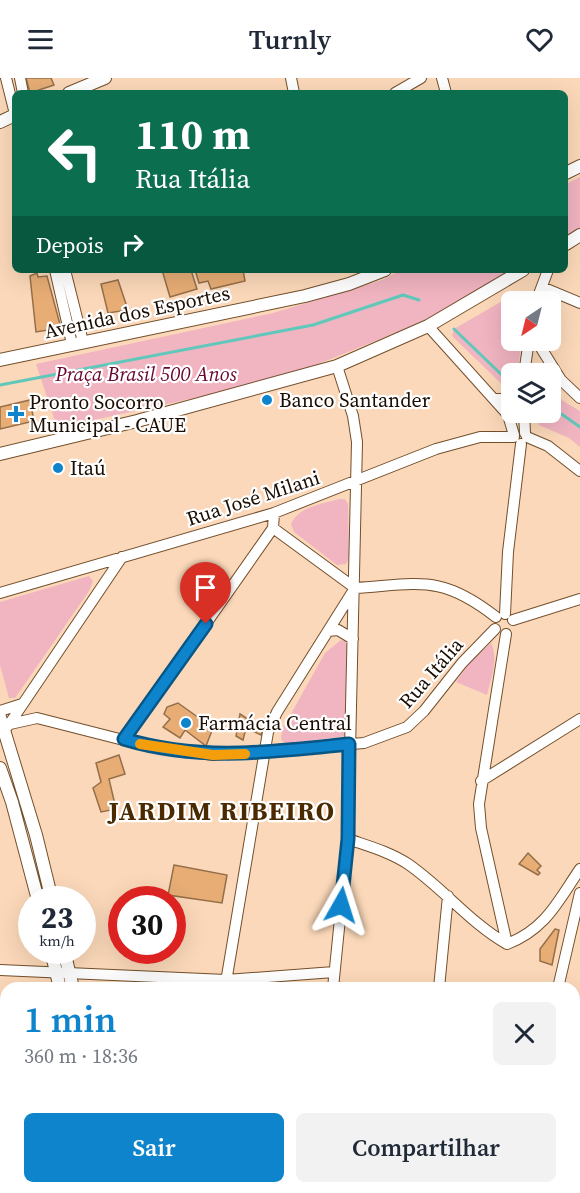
<!DOCTYPE html>
<html lang="pt">
<meta charset="utf-8">
<style>
:root{--surface:#fff;--page:#f2f2f3;--text:#1f2937;--muted:#747a83;--accent:#0d84cc}
body{margin:0;font-family:"Source Serif 4",serif;background:var(--page);color:var(--text);height:100vh;display:flex;flex-direction:column;font-size:22px;white-space:nowrap}
*{box-sizing:border-box;margin:0}
p{font-size:20px;color:var(--muted)}
.icon{flex:none;width:33px;height:33px;fill:none;stroke:currentColor;stroke-width:2;stroke-linecap:round;stroke-linejoin:round}
.map{position:relative;flex:1;overflow:hidden}
.drawer{position:absolute;left:0px;top:904px;width:580px;height:212px;display:flex;flex-direction:column;background:var(--surface);border-radius:18px 18px 0 0;box-shadow:0 6px 24px #0002}
.drawer>*{flex:none}
.guide{position:absolute;left:12px;top:12px;width:556px;height:183px;border-radius:9px;box-shadow:0 6px 24px #0002;background:#0b6e4f;color:#fff;overflow:hidden}
.needle{width:39px;rotate:215deg}
.buttons{position:absolute;left:501px;top:213px;display:grid;gap:12px}
.buttons a{display:grid;place-items:center;width:60px;height:60px;border-radius:9px;background:var(--surface);box-shadow:0 6px 24px #0002;font-size:30px}
.speed{position:absolute;left:18px;top:808px;display:flex;gap:12px;font-size:30px;font-weight:700;text-align:center}
.speed>*{display:grid;place-content:center;width:78px;height:78px;border-radius:50%;background:var(--surface);box-shadow:0 6px 24px #0002;line-height:1}
.speed small{font-size:15px;font-weight:400}
.speed .limit{border:9px solid #d22;background:#fff;color:#111}
.pin{position:absolute;display:grid;place-items:center;width:51px;height:51px;color:#fff;margin:-62px -26px;border-radius:50% 50% 50% 0;rotate:-45deg;box-shadow:0 0 6px #0007}
.pin .icon{rotate:45deg}
.me{position:absolute;width:66px;margin:-33px;rotate:6deg;stroke-linejoin:round;filter:drop-shadow(0 0 4px #0008)}
.turn{display:flex;align-items:center;gap:21px;height:126px;padding:0 24px;font-size:27px}
.turn .icon{width:78px;height:78px;stroke-width:2.5}
.turn b{display:block;font-size:42px;line-height:51px}
.then{display:flex;align-items:center;height:57px;padding:0 24px;background:#0003;gap:12px;font-size:22px}
.round{display:grid;place-items:center;flex:none;width:63px;height:63px;border-radius:9px;background:var(--page)}
.headline{display:flex;align-items:center;justify-content:space-between;height:102px;padding:0 24px}
h1{font-size:36px;font-weight:600;line-height:45px;color:var(--accent)}
.cta{display:flex;gap:12px;margin-top:auto;padding:12px 24px}
.cta a{flex:1;height:69px;border-radius:9px;background:var(--accent);color:#fff;font-size:24px;font-weight:600;line-height:69px;text-align:center}
.cta a+a{background:var(--page);color:var(--text)}
header{display:flex;justify-content:space-between;align-items:center;height:78px;padding:0 24px;background:var(--surface);font-size:27px;font-weight:600}
.map>svg:first-child{display:block}
.green{fill:#f1b4c1}
.lines{fill:none;stroke-linecap:round;stroke-linejoin:round}
.stream{stroke:#5fc8bb;stroke-width:3}
.building{fill:#e7ad75;stroke:#956f4a;stroke-width:1.5}
.minor-casing{stroke:#734f2b;stroke-width:12}
.major-casing{stroke:#734f2b;stroke-width:14}
.minor{stroke:#fff;stroke-width:10}
.major{stroke:#fff;stroke-width:12}
.route-casing{stroke:#085685;stroke-width:15}
.route{stroke:#0d84cc;stroke-width:10}
.slow{stroke:#f59e0b;stroke-width:10}
.poi-dot{fill:#0d84cc;stroke:#fff;stroke-width:2}
.labels{text-anchor:middle;stroke-width:4.5;stroke-linejoin:round;paint-order:stroke}
.street-label{font-size:20px;fill:#1b0d01;stroke:#fff}
.park-label{font-size:20px;font-style:italic;fill:#67062e;stroke:#fff}
.poi-label{font-size:20px;fill:#1b0d01;stroke:#fff;text-anchor:start}
.district-label{font-size:26px;font-weight:bold;letter-spacing:1.5px;fill:#4b2a01;stroke:#fff}
</style>
<header><svg class="icon" aria-label="menu" viewBox="0 0 24 24"><path d="M4 6h16M4 12h16M4 18h16"/></svg>Turnly<svg class="icon" aria-label="heart" viewBox="0 0 24 24"><path d="M12 20l-8-8c-3-5 5-10 8-4 3-6 11-1 8 4z"/></svg></header>
<div class="map">
<svg width="580" height="1115" viewBox="0 0 580 1115">
<rect width="100%" height="100%" fill="#fbd8b9"/>
<path class="green" d="M580,99V153L566,162V106Z
M401,192H520L425,243L281,301L71,347L58,352L36,286L273,235L382,202Z
M511,218L520,223L512,224V262L521,263L518,295L512,296L510,314L452,258L454,251Z
M551,310L563,323L580,333V369L569,360L539,347V335L550,334Z
M339,421H345L348,426L349,481L346,486L337,487L294,454L291,446C298,429 322,426 339,421Z
M89,498L93,503L89,513L20,613L15,620H9L0,587V524Z
M341,562L346,563L348,572L346,658L285,666L281,661L282,652L325,575Z
M491,565C499,582 491,600 487,617L456,604L470,584Z"/>
<g class="lines">
<path class="stream" d="M454,251L505,300
M0,307L313,247L403,217L419,222
M550,328L580,349"/>
</g>
<path class="building" d="M26,0H51L54,7L30,15Z
M162,192H191L197,211L170,219Z
M195,192H243L245,203L211,211L208,203L199,205Z
M37,195L38,199L47,198L61,250L36,254L30,198Z
M118,202L128,232L108,235L101,206Z
M30,322L34,343L0,351V329Z
M178,625L213,650L206,668L185,652L180,660L163,649L170,641L164,636L167,629Z
M240,636L263,651L261,657L246,650L243,662L236,658Z
M119,677L125,696L109,701L116,731L101,734L93,710L101,704L96,685Z
M528,775L541,788L537,792L540,795L538,797L519,786Z
M174,787L227,797L222,825L168,817Z
M555,851L559,852L552,887L540,883V871Z"/>
<g class="lines">
<g class="minor-casing">
<path id="minor" d="M6,0L15,36
M20,0L23,15
M291,0L294,15
M442,0L446,15
M395,15L421,0
M55,192L72,266
M65,192L83,264
M542,209L580,225
M536,224L548,192
M428,248L508,337L514,357
M536,262L561,302L580,320
M524,296L529,262
M495,321H512
M524,334L525,355
M527,359L548,368L580,393
M273,450L355,510C420,506 441,496 496,539
M0,515L274,435L436,371L480,359H514
M505,536L508,474L521,366
M513,542L580,521
M328,553L338,552L353,561
M506,556L479,726L481,750L507,866
M0,633L22,626
M10,646L37,640L147,668L213,677L364,665L407,649L424,633L462,585L495,551
M8,648L122,479
M125,661L273,450L274,435
M481,703L580,641
M348,761C368,768 390,774 408,786C443,810 470,845 507,866C546,851 558,823 580,791
M0,892L226,902L334,894
M225,910L268,654L277,634L355,510
M333,910L348,761L357,364L353,338L337,288
M439,910L448,818
M558,910L580,815
M574,1070L580,1075
M198,1115V1110
M315,1115L316,1110
M422,1115V1110
M514,1115L515,1110"/>
</g>
<g class="major-casing">
<path id="major" d="M69,15L105,0
M0,44L15,37
M566,95L580,88
M566,166L580,157
M0,282L305,218L349,206L385,192
M0,376L137,343L337,288L428,248L523,192
M0,639L36,757L52,822
M0,690L12,724L38,822
M51,873L60,910
M64,873L73,910
M110,1110L111,1115
M124,1110L125,1115"/>
</g>
<use href="#minor" class="minor"/>
<use href="#major" class="major"/>
</g>
<g class="lines">
<g class="route-casing">
<path id="route" d="M206,546L124,661C201,684 271,674 349,666L348,761L341,827"/>
</g>
<use href="#route" class="route"/>
<path class="slow" d="M140,666L213,677L245,676"/>
</g>
<g class="poi-dot">
<circle cx="267" cy="322" r="6"/>
<path d="M13 327h6v6h6v6h-6v6h-6v-6h-6v-6h6z"/>
<circle cx="58" cy="390" r="6"/>
<circle cx="186" cy="645" r="6"/>
</g>
<g class="labels">
<g class="street-label">
<text transform="translate(137 234) rotate(-12)" y="7">Avenida dos Esportes</text>
<text transform="translate(253 420) rotate(-18)" y="7">Rua José Milani</text>
<text transform="translate(431 595) rotate(-49)" y="7">Rua Itália</text>
</g>
<g class="park-label">
<text x="146" y="303">Praça Brasil 500 Anos</text>
</g>
<g class="poi-label">
<text x="279" y="329">Banco Santander</text>
<text x="29" y="331">Pronto Socorro<tspan x="29" dy="23">Municipal - CAUE</tspan></text>
<text x="70" y="397">Itaú</text>
<text x="198" y="652">Farmácia Central</text>
</g>
<g class="district-label">
<text x="222" y="742">JARDIM RIBEIRO</text>
</g>
</g>
</svg>
<div class="buttons">
<a><svg class="needle" viewBox="-14 -14 28 28"><path d="M0-13l5 13h-10z" fill="#e53935"/><path d="M0 13l5-13h-10z" fill="#747a83"/></svg></a>
<a><svg class="icon" aria-label="layers" viewBox="0 0 24 24"><path d="M12 4l9 5-9 5-9-5zM3 14l9 5 9-5"/></svg></a>
</div>
<div class="speed"><div>23<small>km/h</small></div><div class="limit">30</div></div>
<div class="pin" style="left:206px;top:546px;background:#d93025"><svg class="icon" aria-label="arrive" viewBox="0 0 24 24"><path d="M6 21V4h12l-3 4 3 4H6"/></svg></div>
<svg class="me" style="left:341px;top:827px" viewBox="-20 -20 40 40"><path d="M0-17L14 15 0 8-14 15z" fill="#0d84cc" stroke="#fff" stroke-width="4"/></svg>
<div class="guide">
<div class="turn"><svg class="icon" aria-label="left" viewBox="0 0 24 24"><path d="M17 20v-9H6M10 6l-5 5 5 5"/></svg><div><b>110 m</b>Rua Itália</div></div>
<div class="then">Depois<svg class="icon" aria-label="right" viewBox="0 0 24 24"><path d="M7 20v-9h11M14 6l5 5-5 5"/></svg></div>
</div>
<section class="drawer">
<div class="headline"><div><h1>1 min</h1><p>360 m · 18:36</p></div><a class="round"><svg class="icon" aria-label="close" viewBox="0 0 24 24"><path d="M6 6l12 12M18 6L6 18"/></svg></a></div>
<div class="cta"><a>Sair</a><a>Compartilhar</a></div>
</section>
</div>
